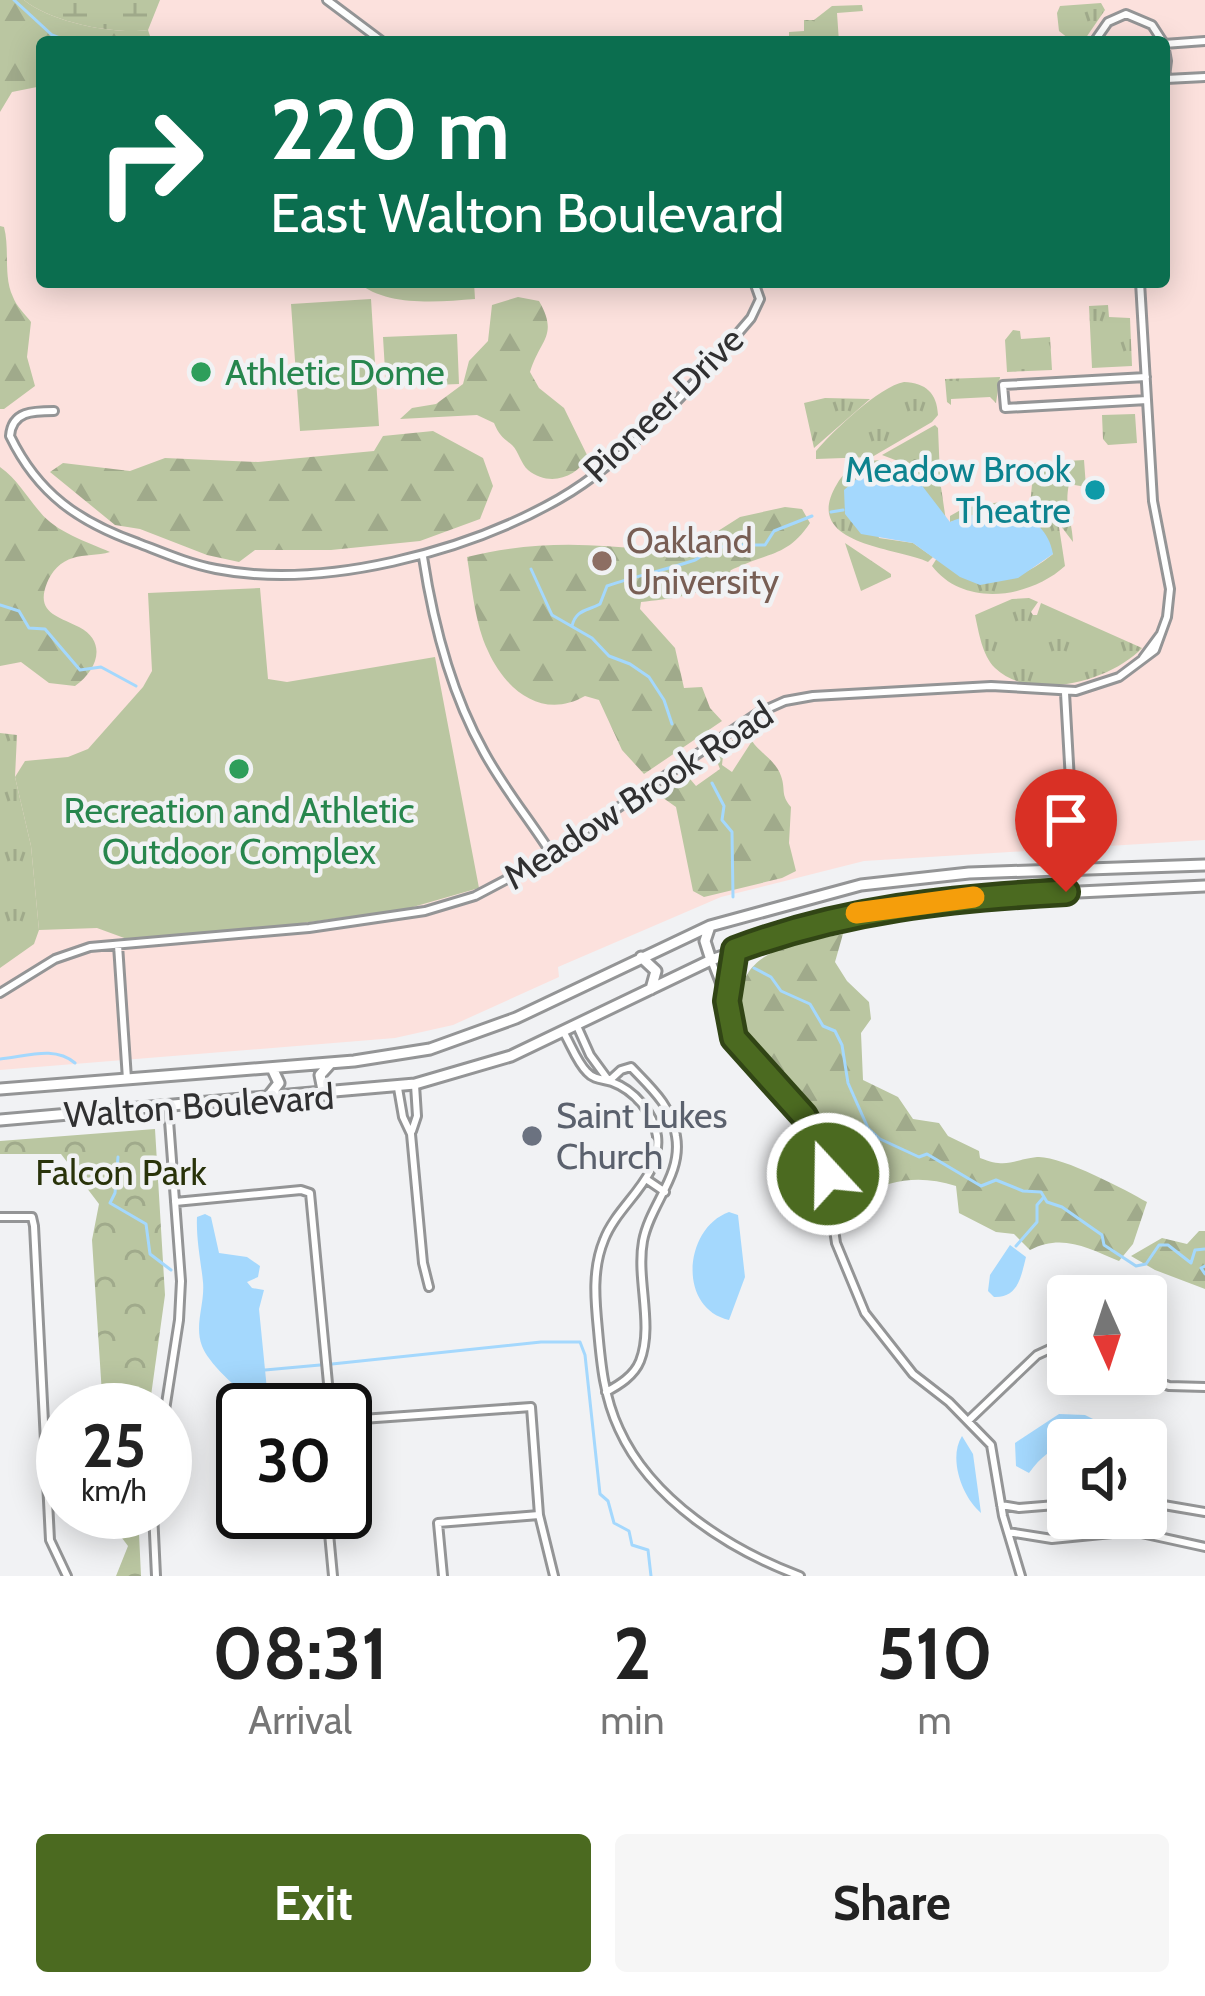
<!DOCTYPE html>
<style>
:root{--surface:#fff;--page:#f6f6f6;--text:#222;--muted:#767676;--accent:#4b6a20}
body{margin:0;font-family:Cabin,sans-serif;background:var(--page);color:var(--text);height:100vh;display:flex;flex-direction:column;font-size:45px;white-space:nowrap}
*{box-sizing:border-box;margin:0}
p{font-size:39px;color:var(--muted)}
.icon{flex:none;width:66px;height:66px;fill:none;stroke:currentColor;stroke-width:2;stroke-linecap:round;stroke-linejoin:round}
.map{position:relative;height:1576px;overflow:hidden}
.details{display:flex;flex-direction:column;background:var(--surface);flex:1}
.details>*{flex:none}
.top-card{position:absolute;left:36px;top:36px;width:1134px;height:252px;border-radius:12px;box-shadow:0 6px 30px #0003;background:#0b6e4f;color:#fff;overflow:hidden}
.needle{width:78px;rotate:177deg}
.fabs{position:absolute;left:1047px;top:1275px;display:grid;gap:24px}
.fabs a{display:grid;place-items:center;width:120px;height:120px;border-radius:12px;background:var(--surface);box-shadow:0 6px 30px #0003;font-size:60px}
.speed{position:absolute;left:36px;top:1383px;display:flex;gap:24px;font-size:60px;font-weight:700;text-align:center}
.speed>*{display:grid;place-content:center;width:156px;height:156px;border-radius:50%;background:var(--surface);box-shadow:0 6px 30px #0003;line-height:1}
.speed small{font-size:30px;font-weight:400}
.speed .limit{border:6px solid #111;border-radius:18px;background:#fff;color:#111}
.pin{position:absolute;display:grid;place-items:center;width:102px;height:102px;color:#fff;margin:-123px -51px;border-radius:50% 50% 50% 0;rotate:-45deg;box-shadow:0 0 12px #0007}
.pin .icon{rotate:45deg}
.me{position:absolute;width:132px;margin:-66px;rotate:339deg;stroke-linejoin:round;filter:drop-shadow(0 0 9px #0008)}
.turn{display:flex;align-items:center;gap:42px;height:252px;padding:0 36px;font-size:54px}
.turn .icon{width:156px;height:156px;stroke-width:2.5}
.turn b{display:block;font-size:84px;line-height:102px}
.eta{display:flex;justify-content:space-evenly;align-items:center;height:204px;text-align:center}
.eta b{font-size:72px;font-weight:700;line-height:84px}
.primary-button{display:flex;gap:24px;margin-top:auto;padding:24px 36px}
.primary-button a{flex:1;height:138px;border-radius:12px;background:var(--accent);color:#fff;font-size:48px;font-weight:700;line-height:138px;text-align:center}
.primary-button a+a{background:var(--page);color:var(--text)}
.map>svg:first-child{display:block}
.education{fill:#fce1dd;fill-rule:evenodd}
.grass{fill:url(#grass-tufts)}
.forest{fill:url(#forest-firs)}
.wetland{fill:url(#wetland-marsh)}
.park{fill:url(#park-crowns)}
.pitch{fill:#bac6a1}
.water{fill:#a4d8fd}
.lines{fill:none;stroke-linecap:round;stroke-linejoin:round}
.stream{stroke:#a4d8fd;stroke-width:3}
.minor-casing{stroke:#949596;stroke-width:12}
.secondary-casing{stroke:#949596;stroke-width:15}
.minor{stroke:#fff;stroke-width:6}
.secondary{stroke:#fff;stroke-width:9}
.route-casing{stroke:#314515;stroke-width:30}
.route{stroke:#4b6a20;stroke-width:21}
.slow{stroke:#f59e0b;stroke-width:21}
.leisure-dot{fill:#2e9e5b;stroke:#f1f2f4;stroke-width:4.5}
.culture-dot{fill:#0f9aa8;stroke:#f1f2f4;stroke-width:4.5}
.education-dot{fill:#8d6e63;stroke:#f1f2f4;stroke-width:4.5}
.worship-dot{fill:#6b7280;stroke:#f1f2f4;stroke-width:4.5}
.labels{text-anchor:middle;stroke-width:9;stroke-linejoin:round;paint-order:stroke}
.leisure-label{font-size:36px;fill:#27864d;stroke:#f1f2f4;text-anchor:start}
.street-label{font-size:36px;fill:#303031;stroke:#f1f2f4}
.culture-label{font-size:36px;fill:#0d838f;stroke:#f1f2f4;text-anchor:end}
.education-label{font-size:36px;fill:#785e54;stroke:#f1f2f4;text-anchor:start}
.worship-label{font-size:36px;fill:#5b616d;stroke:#f1f2f4;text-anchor:start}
.park-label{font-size:36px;fill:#29330a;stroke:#f1f2f4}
</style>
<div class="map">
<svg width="1205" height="1576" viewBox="0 0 1205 1576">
<defs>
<pattern id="grass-tufts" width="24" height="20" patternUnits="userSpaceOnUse" patternTransform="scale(3)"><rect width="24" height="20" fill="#bac6a1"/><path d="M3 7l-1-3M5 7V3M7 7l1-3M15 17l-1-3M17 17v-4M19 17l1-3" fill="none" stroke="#a0aa8b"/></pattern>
<pattern id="forest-firs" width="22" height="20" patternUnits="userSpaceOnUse" patternTransform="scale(3)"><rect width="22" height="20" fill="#bac6a1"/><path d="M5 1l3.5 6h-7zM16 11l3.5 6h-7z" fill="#a0aa8b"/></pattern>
<pattern id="wetland-marsh" width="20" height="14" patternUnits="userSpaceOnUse" patternTransform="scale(3)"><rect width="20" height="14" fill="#bac6a1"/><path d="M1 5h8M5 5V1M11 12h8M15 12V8" fill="none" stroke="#a0aa8b"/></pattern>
<pattern id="park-crowns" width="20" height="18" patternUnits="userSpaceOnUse" patternTransform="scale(3)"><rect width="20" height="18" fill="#bac6a1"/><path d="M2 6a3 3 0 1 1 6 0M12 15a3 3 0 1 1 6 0" fill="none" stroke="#a0aa8b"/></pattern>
</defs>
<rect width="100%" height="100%" fill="#f1f2f4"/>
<path class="education" d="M0,0H1205V840L864,861L721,897L558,967L559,977L453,1025L395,1038L0,1070ZM42,42H1164V282H42Z"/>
<path class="grass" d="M1101,3L1105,10L1083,42H1073L1059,31L1057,13L1060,6Z
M862,5L863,11L837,13L839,42L789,39V32L804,31V20H814L832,6Z
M1108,305L1109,317L1130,318L1132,366L1092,368L1089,306Z
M1013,330L1020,331L1021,339L1050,337L1052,370L1007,372L1005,340Z
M1000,377L996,403L990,397L951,399V405L947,402L945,379Z
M904,382C926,383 937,393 938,415L932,422L872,457L816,459V451C833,431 880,386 904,382Z
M825,398L870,399L814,448L804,403Z
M1135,414L1137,443L1108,445L1103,439L1102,415Z
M935,425L938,428L940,477L882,455Z
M886,460L924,474L941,487L946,521C920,486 911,460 860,476L879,538L913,543L933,557L928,562C895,547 800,545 837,484C848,465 865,460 886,460Z
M1084,460L1086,487L1069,484C1064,508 1072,520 1073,542L1054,517L1030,506L1034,463Z
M1000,502V506L1041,512L1059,527L1065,566C1030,598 964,608 932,566L937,558C975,594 1016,584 1053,554L1023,516L990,511L950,522V516L964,508Z
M845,543L891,574V577L861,591Z
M1029,598L1038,602L1031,612L1033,615H1037L1041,603L1142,648C1111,681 1031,703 995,668C982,655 979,633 975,615L1012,599Z
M0,733L17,735L15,777L31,846L39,930L34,944L0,968Z"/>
<path class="forest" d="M0,0H24C50,22 115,35 148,30L152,42H42V86L12,92L0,112Z
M0,226L4,227C10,249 3,276 13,297C16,306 26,315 31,322L27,357L35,386L4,409H0Z
M518,297L539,301C559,336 540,339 530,372L539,388L564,408L588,457C576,478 549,487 528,470C521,464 519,452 512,445C502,437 499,435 494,423L477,415L400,419L412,408L436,404L463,384L469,361L488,341L492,305Z
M433,431L483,458L493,486L480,519L420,541L331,550H255L239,562L207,555L140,529L115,525L50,472L63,463L130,471L165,458L258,462L374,451L383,436Z
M0,467C18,480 26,496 40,512C56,532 87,542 110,552C98,556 84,554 73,558C61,561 51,572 47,583C35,613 58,616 79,627C108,642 97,671 75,686L49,683L21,662L0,666Z
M785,507L802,509L810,523C788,556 770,552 738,567C723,573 737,569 724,579C701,596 668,599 641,602L640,609L675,648L684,688L702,687L710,708L722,721L644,774L622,750L599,700L585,696C543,720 506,691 488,651C475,624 472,587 467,557C532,541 586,543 649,550L670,537L718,531L740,517Z
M741,734L742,740L723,756L722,765L732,772L752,741C760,753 777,762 781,776C786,790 780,794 791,807L789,843L796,871L782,878L704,897L693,891L676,807L656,793L685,773L696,786L720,769L714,754Z
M843,934L835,962L847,981L869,1002L871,1019L861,1033L863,1080L898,1097L913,1119L939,1123L948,1136L979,1151L980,1158C1008,1169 1011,1160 1037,1157C1060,1155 1126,1190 1147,1202L1133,1244L1119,1261C1088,1248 1062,1233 1030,1250L1014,1234L996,1232L959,1213L956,1186C920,1175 893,1179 860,1196C843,1174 842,1145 824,1122C800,1092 762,1067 744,1031C740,1023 741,1013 741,1004C738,948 800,943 843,934Z
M1199,1231H1205V1289L1155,1270L1131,1256L1162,1238L1187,1244Z"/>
<path class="wetland" d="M24,0H160L148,30C115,35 50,22 24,0Z"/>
<path class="park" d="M155,1129L165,1295L149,1410H103L92,1240L99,1204L61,1154H0V1141Z
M109,1512H138L141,1576H116L128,1546L110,1522Z"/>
<path class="pitch" d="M357,282H474L475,299C438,302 387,307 357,282Z
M371,299L379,426L300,431L291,304Z
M457,334L459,384L386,387L383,337Z
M260,588L268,679L287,682L435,657L479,888L406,909L266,928L127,939L97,928L39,930L31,846L15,777L25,761L68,757L88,749L143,687L152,671L148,593Z"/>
<path class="water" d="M888,471L920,483L950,522C987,507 1044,504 1053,554L1018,578L980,585L960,577L913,543L861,534L845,514L844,490L860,476Z
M729,1212L738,1215L745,1277L729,1320C677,1308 684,1228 729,1212Z
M205,1214L211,1217L219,1253L247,1257L260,1266L258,1277L247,1282L252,1288L264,1290L259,1309L269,1410C252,1403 209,1366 202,1346C194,1325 205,1304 203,1282C201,1262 196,1239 197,1217Z
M1010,1245L1026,1257C1021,1277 1018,1298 994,1297L988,1291L990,1275Z
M1059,1414L1085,1415L1117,1431L1114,1437C1075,1440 1053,1440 1029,1473L1016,1466L1015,1443Z
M962,1436L973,1454L981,1513C962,1497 948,1458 962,1436Z"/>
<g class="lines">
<path class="stream" d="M14,0L52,35L70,42
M831,512L843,510
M531,569L552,615L592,638L609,656L630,664L649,677L664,700L672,724
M0,605L19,611L29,628L45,629L80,670L101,667L136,686
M572,626C576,609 588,611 600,604L607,586C636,576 665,570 692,561C698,560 702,554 707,552C725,543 745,545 765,545L774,531L812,516
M712,783L724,806L722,820L732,832L733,897
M754,968L771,977L781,991L810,1004L823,1026L835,1031L842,1045L848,1083L868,1128L880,1139L919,1157L927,1154L981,1186L996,1180L1023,1191L1041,1192L1047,1202L1062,1207L1102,1235L1104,1245L1136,1266L1146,1264L1159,1245H1168L1191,1263L1195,1250L1205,1249
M0,1059C25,1057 54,1045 75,1063
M118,1157L115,1193L110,1203L146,1224L150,1254L171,1270
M1016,1246L1037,1222V1205L1043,1198
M1205,1266L1201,1268L1205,1274
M332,1364L541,1342H580L585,1355L600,1494L608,1501L614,1523L629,1531L632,1545L648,1550L651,1576
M265,1370L320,1365"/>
<g class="minor-casing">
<path id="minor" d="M327,0L383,42
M1094,42L1108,22L1126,14L1152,25L1163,42
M1164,44L1205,41
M1164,44L1167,61L1164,84
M1166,79L1205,77
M1146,377L1003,385L1005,408L1147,400
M54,411C33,411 12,411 10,436C38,494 79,522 138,543C164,553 189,564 216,569C323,590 466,552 559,499C629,459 699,379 751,318L760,299L754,282
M423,557C433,623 451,693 484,752C503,787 529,819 551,853
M1143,658L1160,635
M1065,693L1075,869
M118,945L127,1079
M711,960L727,1001L734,1038L804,1116L822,1149L836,1243L865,1313L913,1374L949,1402L991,1445L1003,1516L1021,1576
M0,993L55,959L90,947L309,928L425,911L475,896L532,866L758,713L785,701L813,696L991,686L1076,691L1119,677L1155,650L1167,617L1170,589L1153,501L1140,282
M728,998L735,951
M577,1026L590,1055L609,1081
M564,1033C571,1045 577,1062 587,1072C594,1080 603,1079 612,1082C634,1090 654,1113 657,1136C662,1179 618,1203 604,1240C592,1269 595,1300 598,1330C601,1364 604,1397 619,1429C651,1500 730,1550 800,1576
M398,1088L403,1117L411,1134L423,1263L429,1287
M412,1131L417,1116L415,1085
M646,1179L665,1192
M175,1202L301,1190L310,1193L329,1394L337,1410
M0,1217H32L34,1226L50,1540L67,1576
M1134,1374L1169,1386L1205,1387
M606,1392C619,1385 634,1376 640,1361C654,1325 636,1279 643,1241C650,1204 683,1175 676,1136C672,1106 651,1088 631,1067L621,1070L609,1081
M165,1410L179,1320L181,1281L168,1107
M345,1416L362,1419L531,1407L539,1515L554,1576
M969,1420L1037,1355L1050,1349L1068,1351
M239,1476L243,1477
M1146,1502L1205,1512
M1001,1505L1019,1508L1068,1504
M153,1512L156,1576
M327,1512L333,1576
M1008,1532L1052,1539L1132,1531L1205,1547
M443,1576L438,1523L539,1515"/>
</g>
<g class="secondary-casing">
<path id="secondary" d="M710,926L705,941L711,960
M641,957L656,971L651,989
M0,1089L354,1061L430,1049L516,1018L710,926L861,885L969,873L1205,865
M324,1095L320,1075L330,1064
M268,1097L279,1083L272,1068
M0,1120L415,1084L511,1056L711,960L830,919L951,898L1205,886"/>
</g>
<use href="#minor" class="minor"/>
<use href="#secondary" class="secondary"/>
</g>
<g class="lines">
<g class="route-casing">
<path id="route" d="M828,1174L821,1148L804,1116L734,1038L727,1001L735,950C844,909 951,898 1066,892"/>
</g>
<use href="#route" class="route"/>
<path class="slow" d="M856,913L974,897"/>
</g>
<g class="leisure-dot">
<circle cx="201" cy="372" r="12"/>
<circle cx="239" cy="769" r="12"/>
</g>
<circle class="culture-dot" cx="1095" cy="490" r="12"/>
<circle class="education-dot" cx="602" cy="561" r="12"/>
<circle class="worship-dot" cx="532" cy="1136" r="12"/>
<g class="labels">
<g class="leisure-label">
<text x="225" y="385">Athletic Dome</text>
<text x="239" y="823" text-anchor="middle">Recreation and Athletic<tspan x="239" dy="41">Outdoor Complex</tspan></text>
</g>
<g class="street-label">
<text transform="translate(663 404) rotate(-44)" y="13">Pioneer Drive</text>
<text transform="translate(638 795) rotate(-33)" y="13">Meadow Brook Road</text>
<text transform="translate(199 1105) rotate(-4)" y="13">Walton Boulevard</text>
</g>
<g class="culture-label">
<text x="1071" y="482">Meadow Brook<tspan x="1071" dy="41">Theatre</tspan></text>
</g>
<g class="education-label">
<text x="626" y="553">Oakland<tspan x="626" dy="41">University</tspan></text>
</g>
<g class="worship-label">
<text x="556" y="1128">Saint Lukes<tspan x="556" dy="41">Church</tspan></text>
</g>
<g class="park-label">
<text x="121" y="1185">Falcon Park</text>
</g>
</g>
</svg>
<div class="fabs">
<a><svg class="needle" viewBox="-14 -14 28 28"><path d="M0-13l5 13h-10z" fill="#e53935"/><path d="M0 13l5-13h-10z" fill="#767676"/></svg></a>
<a><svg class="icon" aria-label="sound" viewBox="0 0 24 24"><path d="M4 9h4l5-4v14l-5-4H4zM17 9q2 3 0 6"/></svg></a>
</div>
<div class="speed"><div>25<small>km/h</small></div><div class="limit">30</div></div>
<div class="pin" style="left:1066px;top:892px;background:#d93025"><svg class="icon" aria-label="arrive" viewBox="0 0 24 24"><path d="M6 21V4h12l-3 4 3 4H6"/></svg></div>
<svg class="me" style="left:828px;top:1174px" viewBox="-20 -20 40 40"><circle r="17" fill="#4b6a20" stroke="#fff" stroke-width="3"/><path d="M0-11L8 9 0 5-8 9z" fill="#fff"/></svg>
<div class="top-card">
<div class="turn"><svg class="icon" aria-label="right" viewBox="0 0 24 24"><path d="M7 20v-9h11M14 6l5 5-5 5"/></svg><div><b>220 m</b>East Walton Boulevard</div></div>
</div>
</div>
<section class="details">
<div class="eta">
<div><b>08:31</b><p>Arrival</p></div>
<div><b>2</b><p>min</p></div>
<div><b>510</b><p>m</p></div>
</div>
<div class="primary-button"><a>Exit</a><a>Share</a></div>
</section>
